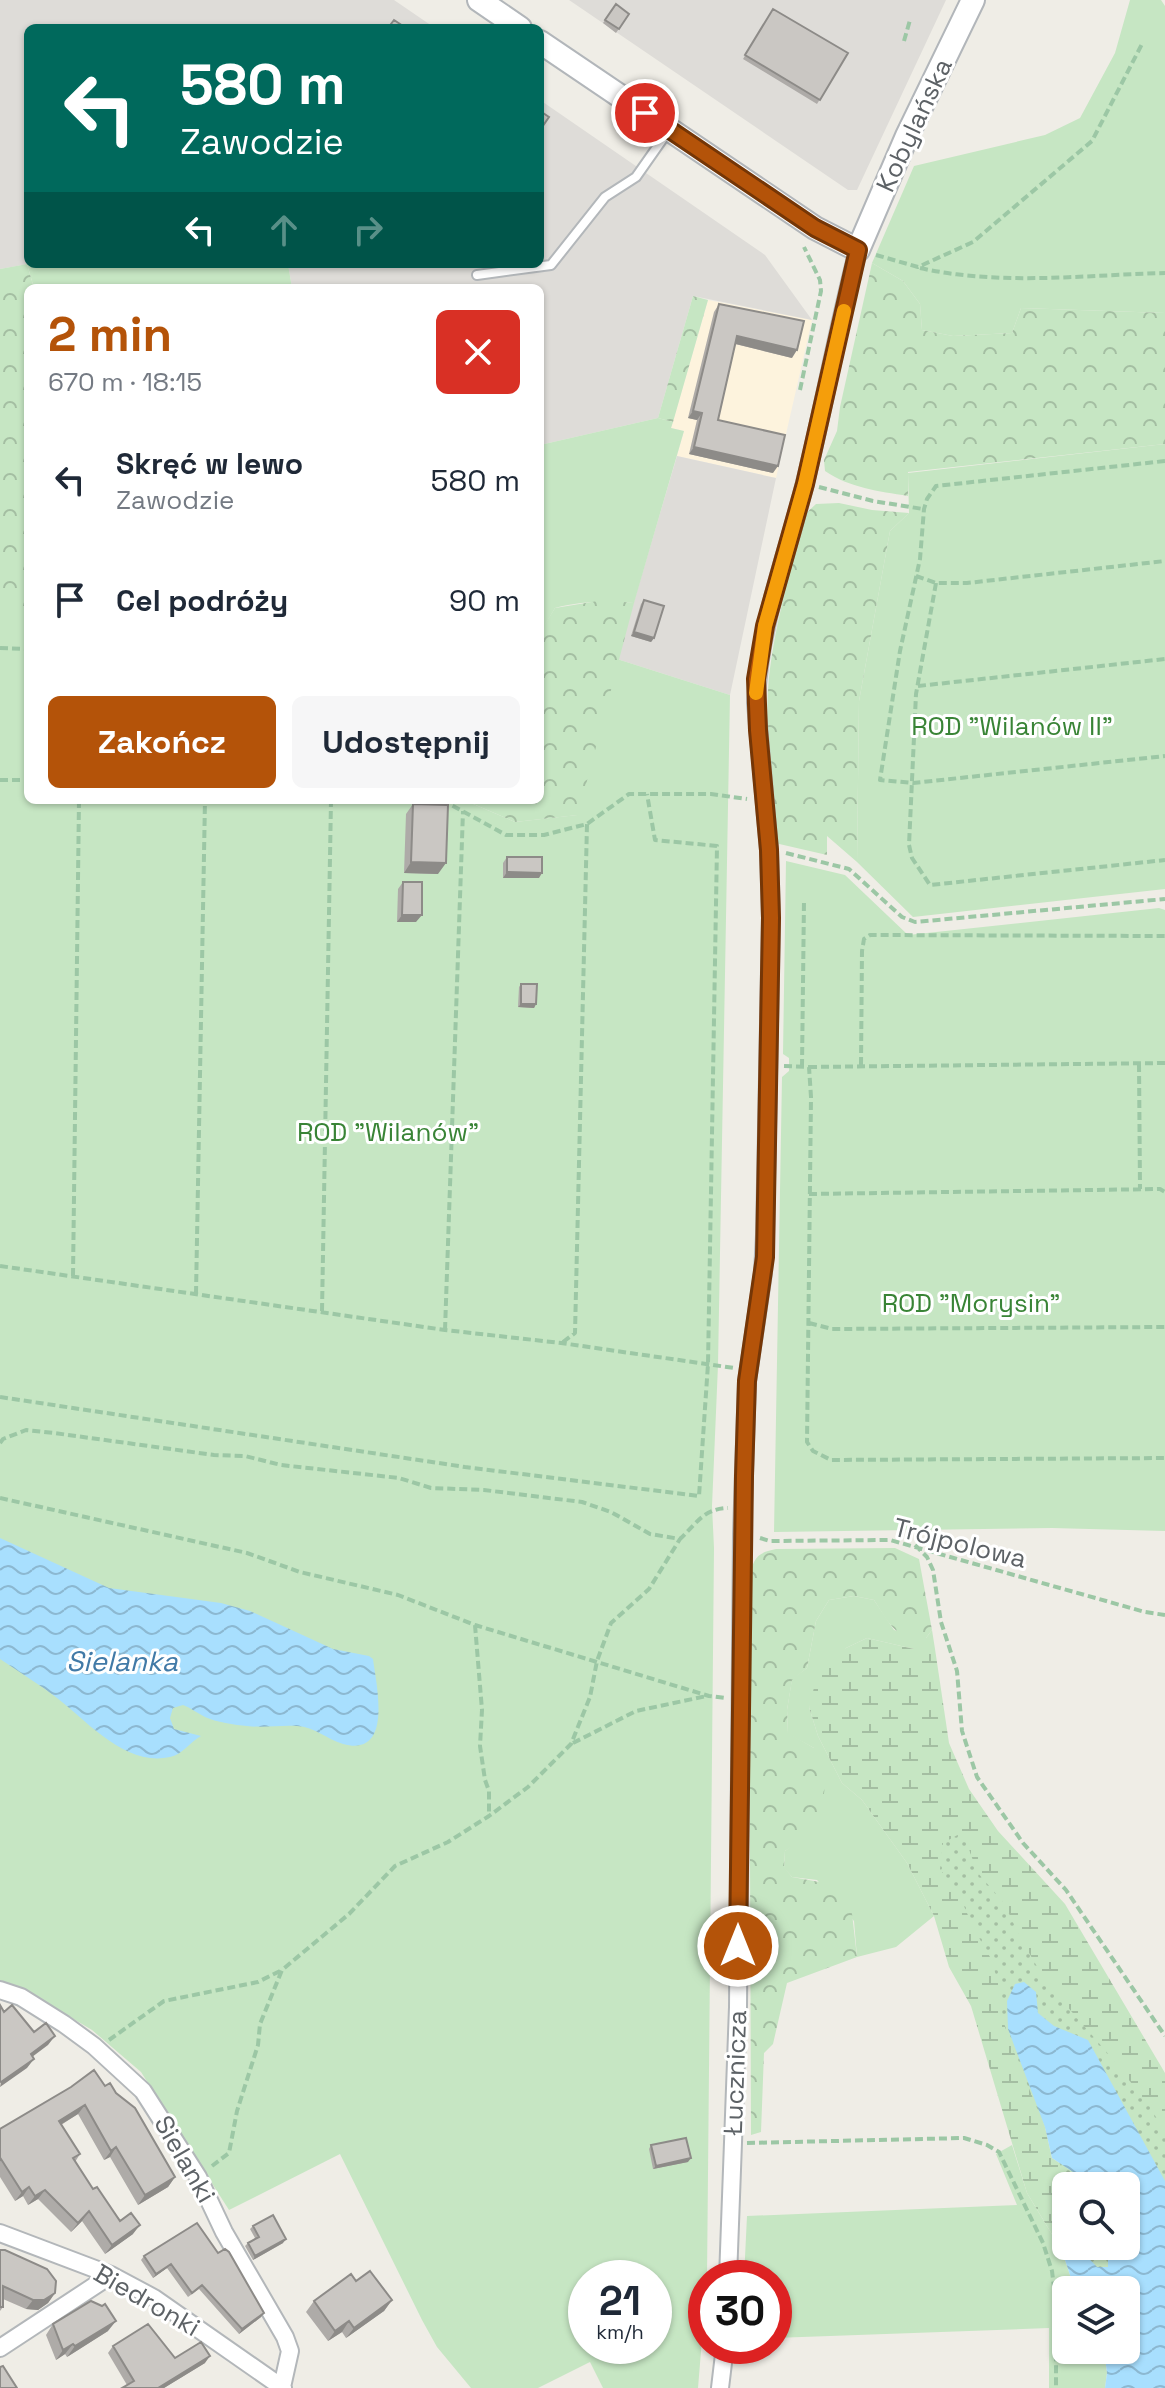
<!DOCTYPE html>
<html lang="pl">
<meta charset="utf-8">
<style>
:root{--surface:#fff;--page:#f6f6f7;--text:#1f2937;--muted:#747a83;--accent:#b45309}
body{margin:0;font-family:"Space Grotesk",sans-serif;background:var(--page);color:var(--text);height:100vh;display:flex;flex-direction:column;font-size:30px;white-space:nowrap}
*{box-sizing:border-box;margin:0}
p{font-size:26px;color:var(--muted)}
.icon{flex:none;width:44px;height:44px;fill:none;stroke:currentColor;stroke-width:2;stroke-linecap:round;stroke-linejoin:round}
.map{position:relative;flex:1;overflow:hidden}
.panel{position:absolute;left:24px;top:284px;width:520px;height:520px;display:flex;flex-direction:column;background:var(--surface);border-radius:12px;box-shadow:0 2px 6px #0004}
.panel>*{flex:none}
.banner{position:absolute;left:24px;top:24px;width:520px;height:244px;border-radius:12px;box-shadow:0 2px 6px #0004;background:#00695c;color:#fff;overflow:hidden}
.controls{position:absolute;left:1052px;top:2172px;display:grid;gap:16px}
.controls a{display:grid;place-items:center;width:88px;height:88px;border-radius:12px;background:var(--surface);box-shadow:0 2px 6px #0004;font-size:40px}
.speed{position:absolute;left:568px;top:2260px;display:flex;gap:16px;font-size:40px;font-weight:700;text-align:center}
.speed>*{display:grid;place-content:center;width:104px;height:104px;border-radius:50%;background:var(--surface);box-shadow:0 2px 6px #0004;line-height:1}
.speed small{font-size:20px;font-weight:400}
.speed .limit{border:12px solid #d22;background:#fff;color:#111}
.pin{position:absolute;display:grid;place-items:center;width:68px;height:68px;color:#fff;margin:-34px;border:4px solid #fff;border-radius:50%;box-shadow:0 2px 8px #0007}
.me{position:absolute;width:88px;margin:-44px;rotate:0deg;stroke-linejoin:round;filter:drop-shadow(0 0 6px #0008)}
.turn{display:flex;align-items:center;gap:28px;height:168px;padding:0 24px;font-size:36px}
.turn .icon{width:104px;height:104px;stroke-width:2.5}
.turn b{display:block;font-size:56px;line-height:68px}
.lanes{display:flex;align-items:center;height:76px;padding:0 24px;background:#0003;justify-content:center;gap:40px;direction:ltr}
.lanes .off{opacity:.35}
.round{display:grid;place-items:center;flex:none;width:84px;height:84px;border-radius:12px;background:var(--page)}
.headline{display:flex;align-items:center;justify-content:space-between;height:136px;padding:0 24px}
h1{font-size:48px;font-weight:600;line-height:60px;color:var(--accent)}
.primary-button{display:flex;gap:16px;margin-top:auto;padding:16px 24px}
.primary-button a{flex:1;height:92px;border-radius:12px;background:var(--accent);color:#fff;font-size:32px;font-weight:600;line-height:92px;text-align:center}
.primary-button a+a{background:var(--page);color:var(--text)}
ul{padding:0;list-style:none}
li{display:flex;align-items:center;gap:24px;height:120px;padding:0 24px}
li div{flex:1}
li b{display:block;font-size:30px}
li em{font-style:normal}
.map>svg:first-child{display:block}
.commercial{fill:#fdf3dd}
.industrial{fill:#dedcd8}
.green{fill:#c6e6c3;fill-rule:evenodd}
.forest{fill:url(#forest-crowns)}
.wetland{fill:url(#wetland-marsh)}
.park{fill:url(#park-dots)}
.water{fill:url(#water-waves)}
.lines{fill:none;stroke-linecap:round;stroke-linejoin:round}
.lane-casing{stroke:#b3b7ba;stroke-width:12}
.street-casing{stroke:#b3b7ba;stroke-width:20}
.secondary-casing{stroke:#b2b6ba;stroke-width:26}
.path{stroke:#9cc7a5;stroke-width:4;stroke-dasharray:8 4;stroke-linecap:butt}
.lane{stroke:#fff;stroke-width:8}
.street{stroke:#fff;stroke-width:16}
.secondary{stroke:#fff;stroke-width:22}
.wall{fill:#aeaba8}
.shaded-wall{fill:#8d8b88}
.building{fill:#cac7c3;stroke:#8d8b88;stroke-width:2}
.route-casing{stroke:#753606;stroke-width:20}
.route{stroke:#b45309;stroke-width:14}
.slow{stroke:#f59e0b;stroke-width:14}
.labels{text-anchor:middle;stroke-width:6;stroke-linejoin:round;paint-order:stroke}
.street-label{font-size:26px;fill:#5d6266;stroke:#fff}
.park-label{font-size:26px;fill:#398436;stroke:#fff}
.water-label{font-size:28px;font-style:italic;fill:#417aa7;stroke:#fff}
</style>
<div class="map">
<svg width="1165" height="2388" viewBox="0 0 1165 2388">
<defs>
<pattern id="forest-crowns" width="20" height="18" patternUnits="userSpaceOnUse" patternTransform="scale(2)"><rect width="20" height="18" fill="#c6e6c3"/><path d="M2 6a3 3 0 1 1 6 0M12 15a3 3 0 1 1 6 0" fill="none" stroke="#a4bea2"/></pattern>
<pattern id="wetland-marsh" width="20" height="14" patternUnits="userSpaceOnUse" patternTransform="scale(2)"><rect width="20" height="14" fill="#c6e6c3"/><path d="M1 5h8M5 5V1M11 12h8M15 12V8" fill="none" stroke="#a4bea2"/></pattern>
<pattern id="park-dots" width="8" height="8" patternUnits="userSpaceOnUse" patternTransform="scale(2)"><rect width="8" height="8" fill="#c6e6c3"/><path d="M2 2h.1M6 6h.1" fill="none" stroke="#a4bea2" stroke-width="1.8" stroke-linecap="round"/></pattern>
<pattern id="water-waves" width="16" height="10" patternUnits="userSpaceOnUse" patternTransform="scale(2)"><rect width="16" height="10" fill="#a8dffe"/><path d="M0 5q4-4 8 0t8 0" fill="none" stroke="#8cb8d1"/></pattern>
</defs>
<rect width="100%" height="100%" fill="#efede6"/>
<path class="commercial" d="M708,300L812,320L776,478L677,456L684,431L671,428Z"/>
<path class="industrial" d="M0,0H394L435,28H28V264L0,269Z
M569,0H946L857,190H848Z
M540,100L765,255L812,320L693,296L658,418L540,445V288H292L288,264H540Z
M677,456L776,478L730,695L617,659Z"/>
<path class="green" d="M1130,0H1161L1165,6V313L1021,308L1012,333L953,336L922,330L920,304L903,281L872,263L914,166L1045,135L1080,118L1115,53Z
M27,264H288L292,288H34Z
M658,418L673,422L671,428L684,431L634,603C607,601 582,601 555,608L545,625L540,627V445Z
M1165,444V889L913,917L857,862L859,701L890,531L909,513L908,473Z
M0,615H28V800H464L515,822L577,815L617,659L730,695L718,1365L712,1506L714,1548L707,2278L698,2388H603L590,2362L538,2388H471L437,2347L422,2320L340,2154L229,2210L141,2072L92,2030L23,1989L0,1983ZM586,2278H654V2346H586Z
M786,861L845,875L908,935L1159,908L1165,910V1531L1052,1528L774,1532L782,1077L789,1071V1058L783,1054Z
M854,1596L874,1600L894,1630L926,1638L932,1630L935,1649H914L867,1638L846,1648L809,1707L818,1736L842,1783L862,1800L907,1863L934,1916L896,1947L857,1957L854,1921L817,1880L792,1877L784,1868L785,1851L800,1839L814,1748L788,1734L787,1710L792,1679L807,1668L816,1621L829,1600Z
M1012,2145L1027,2193L1062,2251L1075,2290H1066V2350H1104L1107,2373L1105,2388H1049V2328L774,2338V2278H744L747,2216L1017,2205L996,2154Z"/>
<path class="forest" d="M872,263L903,281L920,304L922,330L953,336L1012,333L1021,308L1165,313V444L908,472V496C878,491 850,488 825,471L824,460L837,431L840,407Z
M27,264L34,288H28V615H0V269Z
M693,296L708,300L673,422L658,418Z
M839,503L872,510L909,513L890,531L859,701L857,862L827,836V855L775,843C772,793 765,741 768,690C772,631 791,573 803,516L816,504Z
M604,600L634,603L578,815L515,822L464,800H540V627L545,624L555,608Z
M895,1548L919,1559L932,1630L926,1638C895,1640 889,1623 874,1600L854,1596L829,1600L816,1621L807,1668L792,1680L787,1710L788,1733L814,1748L826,1779L819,1829L785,1851L784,1867L792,1877L836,1885L851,1905L857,1957L787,1983L773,2044L764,2053L761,2132L751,2135L749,1578C754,1558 756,1553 776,1549Z"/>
<path class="wetland" d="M867,1638L914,1649H935L949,1743L969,1789L998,1831L1065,1904L1165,2073V2181L1008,2029L1045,2127L1052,2158L1076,2174L1080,2186H1066V2246H1100L1097,2267L1074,2250L1062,2251L1027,2193L971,2006L949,1967L934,1916L907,1863L862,1800L842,1783L818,1736L809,1707L817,1676L846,1648Z"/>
<path class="park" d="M963,1832L977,1872L1004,1903L1021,1939L1046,1982L1110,2056L1151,2108L1165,2134V2388L1126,2350V2290H1095L1086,2246H1126V2186H1069L1007,2035L1000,2005V1987L990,1957L974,1929L960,1897L940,1869L943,1843Z"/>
<path class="water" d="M0,1538L109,1588L221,1603L250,1611L333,1649L369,1656L373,1659C376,1684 394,1758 343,1744C326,1739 315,1727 297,1726C281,1725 264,1728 247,1726C235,1725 216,1722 205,1717C197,1713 191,1708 183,1705L173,1708L170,1718L174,1729L201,1736C190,1742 182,1755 170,1757C126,1767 88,1722 57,1698C39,1684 19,1672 0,1659Z
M1024,1982L1036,1992L1038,2013L1054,2026L1088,2040L1165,2181V2388H1105L1107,2373L1104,2350H1126V2290H1075L1062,2251C1079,2249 1086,2255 1097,2267H1108V2256L1100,2246H1126V2186H1080L1076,2174L1052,2158L1045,2127L1008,2029L1007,2001L1015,1984Z"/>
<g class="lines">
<g class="lane-casing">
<path id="lane" d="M477,275L551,265L605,197L636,177L669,130"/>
</g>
<g class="street-casing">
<path id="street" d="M0,1990L21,1997L64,2024L94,2046L143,2091L198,2177L224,2232L285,2337L290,2351L282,2387
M0,2233L111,2275L154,2298L283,2388
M728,2278L738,2007L742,1534L747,1381L763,1273L765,1235L771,918L769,850L756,703C758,627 787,556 805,483C824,406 838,327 858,250
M0,2348L111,2275
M720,2388L725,2346"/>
</g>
<g class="secondary-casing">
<path id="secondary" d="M479,0L520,28
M540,42L815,228L858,250L907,136L973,0"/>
</g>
<path class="path" d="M904,41L910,20
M876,255L918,267L973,242L1092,141L1142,44
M920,268C1000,286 1084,275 1165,273
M800,390L821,291L820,280L804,247
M1165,461L936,486L927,499L924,509L920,559L900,651L880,780L913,783L1165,756
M819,487L873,501L923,509
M916,576L936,583H967L1165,561
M936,583L916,694L909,845L912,858L930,885L1165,860
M0,648L28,649
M918,686L1165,659
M0,780H28
M442,800L506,835H544L587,824L629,794H711L747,799
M786,853L849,869L902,917L915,922L1165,899
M1139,1064L1140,1189
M861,1065L862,951L864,939L870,935L1165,936
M784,1066L809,1067L811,1097L807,1442L813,1451L831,1460L1165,1458
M802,1067L804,900
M809,1067L1165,1063
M809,1194L1160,1189L1165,1192
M0,1266L445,1330L561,1343L734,1368
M73,1276L79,800
M196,1294L205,800
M322,1311L331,800
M809,1323L832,1329L1165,1327
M445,1330L463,811
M563,1342L575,1333L587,824
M0,1397L465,1467L699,1496L708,1364L717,846L655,840L647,794
M0,1443L3,1439L26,1430L54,1433L214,1455L245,1456L281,1465L399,1478L431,1488L484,1490L582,1502L611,1512L650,1534L680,1539C697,1523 703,1509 728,1508
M0,1498L247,1553L300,1572L398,1595L475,1625L709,1696L725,1698
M760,1538L770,1541L890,1540L1145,1612L1165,1615
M915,1545L927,1557L933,1570L941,1622L957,1671L962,1731L977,1777L1023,1843L1066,1890L1165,2036
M475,1625L482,1710L480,1746L485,1780L489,1791V1816
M573,1743L636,1711L707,1696
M109,2040L164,2001L258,1982L282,1970
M747,2143L964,2138L987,2145L999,2152L1043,2243L1052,2271L1056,2304V2388
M212,2166L229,2153L237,2111L258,2045L260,2024L282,1970L349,1914L395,1866L448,1842L489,1816L528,1787L571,1744L590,1697L597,1661L611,1623L649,1589L680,1539"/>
<use href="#lane" class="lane"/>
<use href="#street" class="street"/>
<use href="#secondary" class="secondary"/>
</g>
<path class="wall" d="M616,4L629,14L616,33L603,23Z
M773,9L848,53L817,104L743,59Z
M719,304L792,358L735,344L718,420L773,473L689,454L697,420L688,418L714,312Z
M644,600L654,638L651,642L631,636L641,604Z
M413,804L438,874L404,873L406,814Z
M507,857L539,878H503V863Z
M403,882L416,922H397L398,889Z
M521,984L536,1004L534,1008L518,1007L519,987Z
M105,2086L175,2177L168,2187L138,2205L110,2157L104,2160L78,2114L61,2125L80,2154L75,2162L93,2189L133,2234L105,2254L82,2221L71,2232L38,2199L28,2205L23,2196L15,2201L0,2177V2129Z
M651,2145L688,2162L653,2169L649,2149Z
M253,2226L283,2243L253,2260L245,2246L248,2243L255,2238L250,2229Z
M0,2250L55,2293L48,2303L38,2310L26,2309L3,2299V2307L0,2311Z
M218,2253L264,2313L261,2317L239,2334L199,2289L188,2297L167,2268L153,2278L141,2260L144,2256Z
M356,2281L392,2300L384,2311L346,2338L342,2332L328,2341L306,2312L314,2301Z
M53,2324L108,2331L67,2357L65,2354L56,2360L46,2335Z
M113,2346L175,2358L205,2363L164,2388H122L127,2385L108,2353Z"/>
<path class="shaded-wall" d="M737,336L797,350L792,358L732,343Z
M693,411L702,413L697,420L688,418Z
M694,447L778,466L773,473L689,454Z
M634,632L654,638L651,642L631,636Z
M411,862L446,863L438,874L404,873Z
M507,872L542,873L539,878H503Z
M402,915H422L416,922H397Z
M521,1004H536L534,1008L518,1007Z
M55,2036L48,2045L24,2063L31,2054Z
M34,2059L27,2068L0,2087L1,2082Z
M85,2105L78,2114L52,2130L59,2121Z
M116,2147L110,2157L104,2160L111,2151Z
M691,2158L688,2162L653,2169L656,2166Z
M175,2177L168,2187L138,2205L145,2195Z
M29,2187L23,2196L15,2201L22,2192Z
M45,2190L38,2199L28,2205L35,2196Z
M89,2211L82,2221L71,2232L78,2223Z
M140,2225L133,2234L105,2254L112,2245Z
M286,2239L283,2243L253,2260L255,2256Z
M171,2264L167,2268L153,2278L156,2274Z
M55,2293L48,2303L38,2310L26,2309L33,2300Z
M392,2300L384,2311L346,2338L354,2328Z
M264,2313L261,2317L239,2334L242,2329Z
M116,2321L108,2331L67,2357L75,2346Z
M349,2321L342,2332L328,2341L335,2331Z
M73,2344L65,2354L56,2360L63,2350Z
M210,2356L205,2363L164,2388H158Z"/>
<path class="building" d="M616,4L629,14L619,29L605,20Z
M773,9L848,53L820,100L745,55Z
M394,20L406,28H388Z
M540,111L549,117L540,130Z
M719,304L804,321L797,350L737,336L718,420L785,435L778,466L694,447L702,413L693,411Z
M644,600L664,606L654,638L634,632Z
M413,804L448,805L446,863L411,862Z
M507,857H542V873L507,872Z
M403,882H422V915H402Z
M521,984H537L536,1004H521Z
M0,2005L4,2012L12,2005L34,2032L46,2023L55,2036L31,2054L34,2059L1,2082L0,2081Z
M94,2070L105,2086L110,2083L116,2093L135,2108L175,2177L145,2195L116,2147L111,2151L85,2105L59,2121L80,2154L73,2158L93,2189L97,2187L120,2221L131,2213L140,2225L112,2245L89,2211L78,2223L45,2190L35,2196L29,2187L22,2192L1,2159L0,2160V2129L71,2087Z
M686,2138L691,2158L656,2166L651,2145Z
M273,2215L286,2239L255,2256L248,2243L259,2237L253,2226Z
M197,2223L218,2253L225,2249L229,2252L264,2313L242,2329L202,2285L192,2293L171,2264L156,2274L144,2256Z
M0,2250H5L47,2269L56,2281L55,2293L44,2300H33L3,2286V2307H0Z
M370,2271L392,2300L354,2328L349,2321L335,2331L314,2301L351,2274L356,2281Z
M91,2301L102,2306L105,2304L116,2321L75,2346L73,2344L63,2350L53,2324Z
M148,2324L175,2358L201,2342L210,2356L158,2388H122L134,2381L113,2346Z
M3,2366L17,2388H0V2367Z"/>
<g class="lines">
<g class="route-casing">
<path id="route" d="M645,113L815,228L858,250L805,484L765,626L756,679L758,730L769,850L771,918L765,1257L747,1381L744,1476L738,1946"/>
</g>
<use href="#route" class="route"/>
<path class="slow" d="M756,693L765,626L805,484L844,311"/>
</g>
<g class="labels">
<g class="street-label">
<text transform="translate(914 125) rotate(-65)" y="9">Kobylańska</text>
<text transform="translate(960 1543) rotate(14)" y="9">Trójpolowa</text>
<text transform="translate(735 2073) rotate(-88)" y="9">Łucznicza</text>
<text transform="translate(185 2159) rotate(60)" y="9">Sielanki</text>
<text transform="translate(147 2300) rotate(30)" y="9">Biedronki</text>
</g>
<g class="park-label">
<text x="1012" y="735">ROD "Wilanów II"</text>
<text x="388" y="1141">ROD "Wilanów"</text>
<text x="971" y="1312">ROD "Morysin"</text>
</g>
<g class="water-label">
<text x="122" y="1671">Sielanka</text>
</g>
</g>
</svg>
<div class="controls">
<a><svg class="icon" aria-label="search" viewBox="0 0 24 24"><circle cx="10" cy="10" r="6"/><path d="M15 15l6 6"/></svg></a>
<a><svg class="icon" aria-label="layers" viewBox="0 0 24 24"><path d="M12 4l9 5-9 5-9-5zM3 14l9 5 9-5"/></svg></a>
</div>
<div class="speed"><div>21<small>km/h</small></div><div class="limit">30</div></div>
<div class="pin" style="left:645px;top:113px;background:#d93025"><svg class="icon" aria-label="arrive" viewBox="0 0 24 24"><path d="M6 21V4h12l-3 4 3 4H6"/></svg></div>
<svg class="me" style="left:738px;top:1946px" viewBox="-20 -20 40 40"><circle r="17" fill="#b45309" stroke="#fff" stroke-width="3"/><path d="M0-11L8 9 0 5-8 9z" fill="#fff"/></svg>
<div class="banner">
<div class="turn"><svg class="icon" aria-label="left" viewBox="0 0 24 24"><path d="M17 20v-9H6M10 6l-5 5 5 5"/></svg><div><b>580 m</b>Zawodzie</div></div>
<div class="lanes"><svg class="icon" aria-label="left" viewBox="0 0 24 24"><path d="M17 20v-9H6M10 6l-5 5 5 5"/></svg><svg class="icon off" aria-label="ahead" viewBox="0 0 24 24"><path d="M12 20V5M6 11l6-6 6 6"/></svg><svg class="icon off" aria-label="right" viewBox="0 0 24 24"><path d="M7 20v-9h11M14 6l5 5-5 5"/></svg></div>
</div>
<section class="panel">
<div class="headline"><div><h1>2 min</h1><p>670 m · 18:15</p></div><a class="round" style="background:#d93025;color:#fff"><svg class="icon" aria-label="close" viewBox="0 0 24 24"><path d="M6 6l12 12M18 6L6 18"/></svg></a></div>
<ul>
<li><svg class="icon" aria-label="left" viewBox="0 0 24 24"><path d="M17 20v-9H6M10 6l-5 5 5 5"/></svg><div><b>Skręć w lewo</b><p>Zawodzie</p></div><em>580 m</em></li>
<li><svg class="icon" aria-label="arrive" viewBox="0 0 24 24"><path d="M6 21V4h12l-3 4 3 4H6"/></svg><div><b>Cel podróży</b></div><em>90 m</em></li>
</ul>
<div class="primary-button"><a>Zakończ</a><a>Udostępnij</a></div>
</section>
</div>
